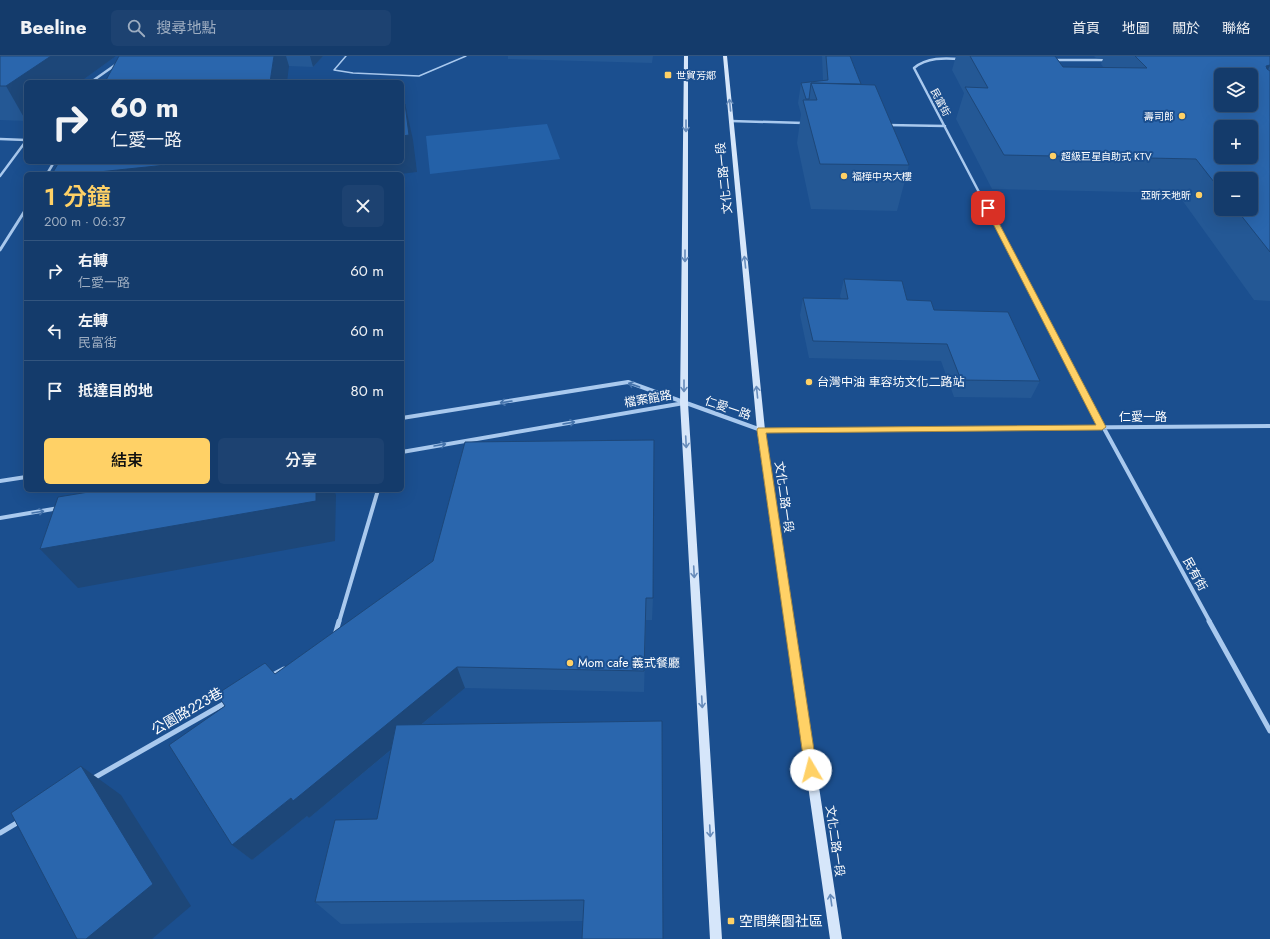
<!DOCTYPE html>
<html lang="zh-TW">
<meta charset="utf-8">
<style>
:root{--surface:#143b6b;--page:#1d4271;--text:#f1f3f6;--muted:#9dadc1;--line:#33557e;--accent:#ffd166}
body{margin:0;font-family:Jost,"Noto Sans TC",sans-serif;background:var(--page);color:var(--text);height:100vh;display:flex;flex-direction:column;font-size:15px;white-space:nowrap}
*{box-sizing:border-box;margin:0}
p{font-size:13px;color:var(--muted)}
.icon{flex:none;width:22px;height:22px;fill:none;stroke:currentColor;stroke-width:2;stroke-linecap:round;stroke-linejoin:round}
.map{position:relative;flex:1;overflow:hidden}
.sheet{position:absolute;left:24px;top:116px;width:380px;height:320px;display:flex;flex-direction:column;background:var(--surface);border-radius:6px;box-shadow:0 4px 16px #0002,0 0 0 1px var(--line)}
.sheet>*{flex:none}
.banner{position:absolute;left:24px;top:24px;width:380px;height:84px;border-radius:6px;box-shadow:0 4px 16px #0002,0 0 0 1px var(--line);background:#143b6b;color:var(--text);overflow:hidden}
.tools{position:absolute;left:1214px;top:12px;display:grid;gap:8px}
.tools a{display:grid;place-items:center;width:44px;height:44px;border-radius:6px;background:var(--surface);box-shadow:0 4px 16px #0002,0 0 0 1px var(--line);font-size:20px}
.pin{position:absolute;display:grid;place-items:center;width:34px;height:34px;color:#fff;margin:-17px;border-radius:8px;box-shadow:0 2px 6px #0006}
.me{position:absolute;width:44px;margin:-22px;rotate:352deg;stroke-linejoin:round;filter:drop-shadow(0 0 3px #0008)}
.turn{display:flex;align-items:center;gap:14px;height:84px;padding:0 20px;font-size:18px}
.turn .icon{width:52px;height:52px;stroke-width:2.5}
.turn b{display:block;font-size:28px;line-height:34px}
.round{display:grid;place-items:center;flex:none;width:42px;height:42px;border-radius:6px;background:var(--page)}
.head{display:flex;align-items:center;justify-content:space-between;height:68px;padding:0 20px}
h1{font-size:24px;font-weight:600;line-height:30px;color:var(--accent)}
.cta{display:flex;gap:8px;margin-top:auto;padding:8px 20px}
.cta a{flex:1;height:46px;border-radius:6px;background:var(--accent);color:#111;font-size:16px;font-weight:600;line-height:46px;text-align:center}
.cta a+a{background:var(--page);color:var(--text)}
ul{padding:0;list-style:none}
li{display:flex;align-items:center;gap:12px;height:60px;padding:0 20px;border-top:1px solid var(--line)}
li div{flex:1}
li b{display:block;font-size:15px}
li em{font-style:normal}
header{display:flex;align-items:center;gap:24px;box-sizing:border-box;height:56px;padding:0 20px;background:var(--surface);border-bottom:1px solid var(--line)}
header strong{font-size:19px}
nav{display:flex;gap:22px;margin-inline-start:auto;font-size:14px}
.search{width:280px;height:36px;background:var(--page);display:flex;align-items:center;gap:10px;box-sizing:border-box;padding:0 14px;border-radius:6px;color:var(--muted);font-size:15px}
.map>svg:first-child{display:block}
.green{fill:#2461a8}
.lines{fill:none;stroke-linecap:round;stroke-linejoin:round}
.lane{stroke:#a9c9ee;stroke-width:1.5}
.street-far3{stroke:#a9c9ee;stroke-width:2.5}
.street-far2{stroke:#a9c9ee;stroke-width:3}
.street-far1{stroke:#a9c9ee;stroke-width:4}
.street{stroke:#a9c9ee;stroke-width:5}
.secondary{fill:#d6e6fa;fill-rule:evenodd}
.wall{fill:#245895;fill-rule:evenodd}
.shaded-wall{fill:#1d4779}
.building{fill:#2a66ad;stroke:#1d4779;fill-rule:evenodd}
.oneway{stroke:#668bba}
.oneway2{stroke:#4674ac}
.route{fill:#ffd166;stroke:#a68842}
.poi-dot{fill:#ffd166;stroke:#1b4f8f;stroke-width:1.5}
.labels{text-anchor:middle;stroke-width:4;stroke-linejoin:round;paint-order:stroke}
.far-poi-label{font-size:10px;fill:#fff;stroke:#1b4f8f;text-anchor:start}
.far-street-label{font-size:10px;fill:#fff;stroke:#1b4f8f}
.street-label{font-size:12px;fill:#fff;stroke:#1b4f8f}
.poi-label{font-size:12px;fill:#fff;stroke:#1b4f8f;text-anchor:start}
.near-street-label{font-size:14px;fill:#fff;stroke:#1b4f8f}
.near-poi-label{font-size:14px;fill:#fff;stroke:#1b4f8f;text-anchor:start}
</style>
<header>
<strong>Beeline</strong>
<div class="search"><svg class="icon" aria-label="search" viewBox="0 0 24 24"><circle cx="10" cy="10" r="6"/><path d="M15 15l6 6"/></svg>搜尋地點</div>
<nav><a>首頁</a><a>地圖</a><a>關於</a><a>聯絡</a></nav>
</header>
<div class="map">
<svg width="1270" height="883" viewBox="0 0 1270 883">
<rect width="100%" height="100%" fill="#1b4f8f"/>
<path class="green" d="M547,68L560,103L430,118L426,80Z"/>
<g class="lines">
<path class="lane" d="M346,0L334,14L353,17L419,20L466,0"/>
<path class="street-far3" d="M961,3C944,2 927,1 914,12L981,140
M1053,4H1107
M91,26L118,7
M731,65L804,67
M887,69L945,70
M0,83L26,84
M47,118L54,106
M0,120L26,85"/>
<path class="street-far2" d="M981,139L1077,324
M0,194L26,153"/>
<path class="street-far1" d="M1077,323L1210,566
M402,362L628,326L761,374L1270,370
M402,396L684,347
M0,425L26,421
M0,462L59,452
M339,566L378,434"/>
<path class="street" d="M1209,565L1270,675
M335,579L339,565
M271,620L284,613
M92,723L227,646
M0,777L20,765"/>
<path class="secondary" d="M684,0H688V347L722,883H710L680,347Z
M723,0H727L765,374L842,883H830L757,374Z"/>
</g>
<path class="wall" d="M0,0H116L80,26H26V65L0,64Z
M119,0H323L313,11L289,10Z
M508,0H653L652,7L508,3Z
M822,0H850L861,28L909,109L897,155L811,153L797,87L801,58L798,47L801,27L823,25Z
M956,0H1055L1063,11L1104,12L1101,8L1103,3L1096,2L1094,0H1270V245L1254,244L1177,137L992,133L956,63L964,37L952,14ZM1221,123L1251,153H1221Z
M844,223L934,254L1040,325L1031,342L954,341L941,305L809,302L800,259L803,242L841,243L840,240Z
M433,505L653,542L652,564H646L644,636L465,632L421,669L662,665L583,865L341,868L315,846L377,763L391,694L309,762L307,760L252,804L232,789L275,618Z"/>
<path class="shaded-wall" d="M51,0H116L80,26H26V65L6,30Z
M274,0H286L289,10L287,26H270Z
M310,0H323L313,11Z
M1270,9V10L1253,40L1266,10Z
M405,48L413,84L417,116L400,118H79L195,106H402V80Z
M316,434H334L336,439L335,485L78,532L40,493Z
M457,611L465,632L309,762L307,760L252,804L232,789Z
M81,710L121,739L191,850L152,883H86Z"/>
<path class="building" d="M0,0H51L6,30H0Z
M119,0H274L270,26H105Z
M826,0H850L861,28L811,27L809,43H806L801,27L828,24Z
M970,0H1055L1063,11L1147,12L1135,0H1270V9L1266,10L1267,13L1270,15V196L1236,153H1251V123H1221V135L1196,103L1004,99L965,31L988,32ZM1221,19H1251V49H1221ZM1221,71H1251V101H1221Z
M811,27L875,29L909,109L820,108L803,44H817Z
M402,48H405L409,79L402,80Z
M59,106H195L79,118H52Z
M844,223L902,225L907,244L931,245L934,254L1008,256L1040,325L961,324L947,288L813,285L803,242L848,243Z
M654,384L653,542H646L644,615L457,611L293,745L291,742L232,789L169,689L225,650L217,638L265,607L275,618L433,505L465,386Z
M101,434H316V445L40,493L58,441Z
M662,665L663,883H582L584,844L315,846L335,764L377,763L396,669Z
M81,710L153,828L86,883H77L11,757Z"/>
<defs><path id="oneway-shaft" d="M-6 0H5M1.5-3L5.5 0L1.5 3" fill="none" stroke-width="1.6" stroke-linecap="round" stroke-linejoin="round"/></defs>
<g class="oneway">
<use href="#oneway-shaft" transform="translate(730 49) rotate(-96)"/>
<use href="#oneway-shaft" transform="translate(686 70) rotate(90)"/>
<use href="#oneway-shaft" transform="translate(685 200) rotate(90)"/>
<use href="#oneway-shaft" transform="translate(745 206) rotate(-96)"/>
<use href="#oneway-shaft" transform="translate(684 330) rotate(90)"/>
<use href="#oneway-shaft" transform="translate(757 336) rotate(-96)"/>
<use href="#oneway-shaft" transform="translate(686 386) rotate(87)"/>
<use href="#oneway-shaft" transform="translate(694 516) rotate(87)"/>
<use href="#oneway-shaft" transform="translate(702 646) rotate(87)"/>
<use href="#oneway-shaft" transform="translate(710 775) rotate(87)"/>
<use href="#oneway-shaft" transform="translate(831 844) rotate(-98)"/>
</g>
<g class="oneway2">
<use href="#oneway-shaft" transform="translate(634 329) rotate(-161)"/>
<use href="#oneway-shaft" transform="translate(506 346) rotate(171)"/>
<use href="#oneway-shaft" transform="translate(569 367) rotate(-10)"/>
<use href="#oneway-shaft" transform="translate(440 389) rotate(-10)"/>
<use href="#oneway-shaft" transform="translate(38 456) rotate(-9)"/>
</g>
<path class="route" d="M988,150L991,152L1106,371L1102,374L766,377L817,714L816,718L811,719L807,718L805,714L757,374L758,372L1096,369L985,152Z"/>
<g class="poi-dot">
<rect x="664" y="15" width="8" height="8" rx="2"/>
<circle cx="1182" cy="60" r="4"/>
<circle cx="1053" cy="100" r="4"/>
<circle cx="844" cy="120" r="4"/>
<circle cx="1199" cy="139" r="4"/>
<circle cx="809" cy="326" r="4"/>
<circle cx="570" cy="607" r="4"/>
<rect x="727" y="861" width="8" height="8" rx="2"/>
</g>
<g class="labels">
<g class="far-poi-label">
<text x="676" y="23">世貿芳鄰</text>
<text x="1174" y="64" text-anchor="end">壽司郎</text>
<text x="1061" y="104">超級巨星自助式 KTV</text>
<text x="852" y="124">福樺中央大樓</text>
<text x="1191" y="143" text-anchor="end">亞昕天地昕</text>
</g>
<g class="far-street-label">
<text transform="translate(941 46) rotate(62)" y="4">民富街</text>
</g>
<g class="street-label">
<text transform="translate(724 122) rotate(-96)" y="4">文化二路一段</text>
<text transform="translate(648 343) rotate(-10)" y="4">檔案館路</text>
<text transform="translate(728 352) rotate(19)" y="4">仁愛一路</text>
<text x="1143" y="365">仁愛一路</text>
<text transform="translate(784 441) rotate(82)" y="4">文化二路一段</text>
<text transform="translate(1195 518) rotate(61)" y="4">民有街</text>
<text transform="translate(835 785) rotate(82)" y="4">文化二路一段</text>
</g>
<g class="poi-label">
<text x="817" y="330">台灣中油 車容坊文化二路站</text>
<text x="578" y="611">Mom cafe 義式餐廳</text>
</g>
<g class="near-street-label">
<text transform="translate(187 655) rotate(-30)" y="5">公園路223巷</text>
</g>
<g class="near-poi-label">
<text x="739" y="870">空間樂園社區</text>
</g>
</g>
</svg>
<div class="tools">
<a><svg class="icon" aria-label="layers" viewBox="0 0 24 24"><path d="M12 4l9 5-9 5-9-5zM3 14l9 5 9-5"/></svg></a>
<a>+</a>
<a>−</a>
</div>
<div class="pin" style="left:988px;top:152px;background:#d93025"><svg class="icon" aria-label="arrive" viewBox="0 0 24 24"><path d="M6 21V4h12l-3 4 3 4H6"/></svg></div>
<svg class="me" style="left:811px;top:714px" viewBox="-20 -20 40 40"><circle r="19" fill="#fff"/><path d="M0-13L10 11 0 6-10 11z" fill="#ffd166"/></svg>
<div class="banner">
<div class="turn"><svg class="icon" aria-label="right" viewBox="0 0 24 24"><path d="M7 20v-9h11M14 6l5 5-5 5"/></svg><div><b>60 m</b>仁愛一路</div></div>
</div>
<section class="sheet">
<div class="head"><div><h1>1 分鐘</h1><p>200 m · 06:37</p></div><a class="round"><svg class="icon" aria-label="close" viewBox="0 0 24 24"><path d="M6 6l12 12M18 6L6 18"/></svg></a></div>
<ul>
<li><svg class="icon" aria-label="right" viewBox="0 0 24 24"><path d="M7 20v-9h11M14 6l5 5-5 5"/></svg><div><b>右轉</b><p>仁愛一路</p></div><em>60 m</em></li>
<li><svg class="icon" aria-label="left" viewBox="0 0 24 24"><path d="M17 20v-9H6M10 6l-5 5 5 5"/></svg><div><b>左轉</b><p>民富街</p></div><em>60 m</em></li>
<li><svg class="icon" aria-label="arrive" viewBox="0 0 24 24"><path d="M6 21V4h12l-3 4 3 4H6"/></svg><div><b>抵達目的地</b></div><em>80 m</em></li>
</ul>
<div class="cta"><a>結束</a><a>分享</a></div>
</section>
</div>
